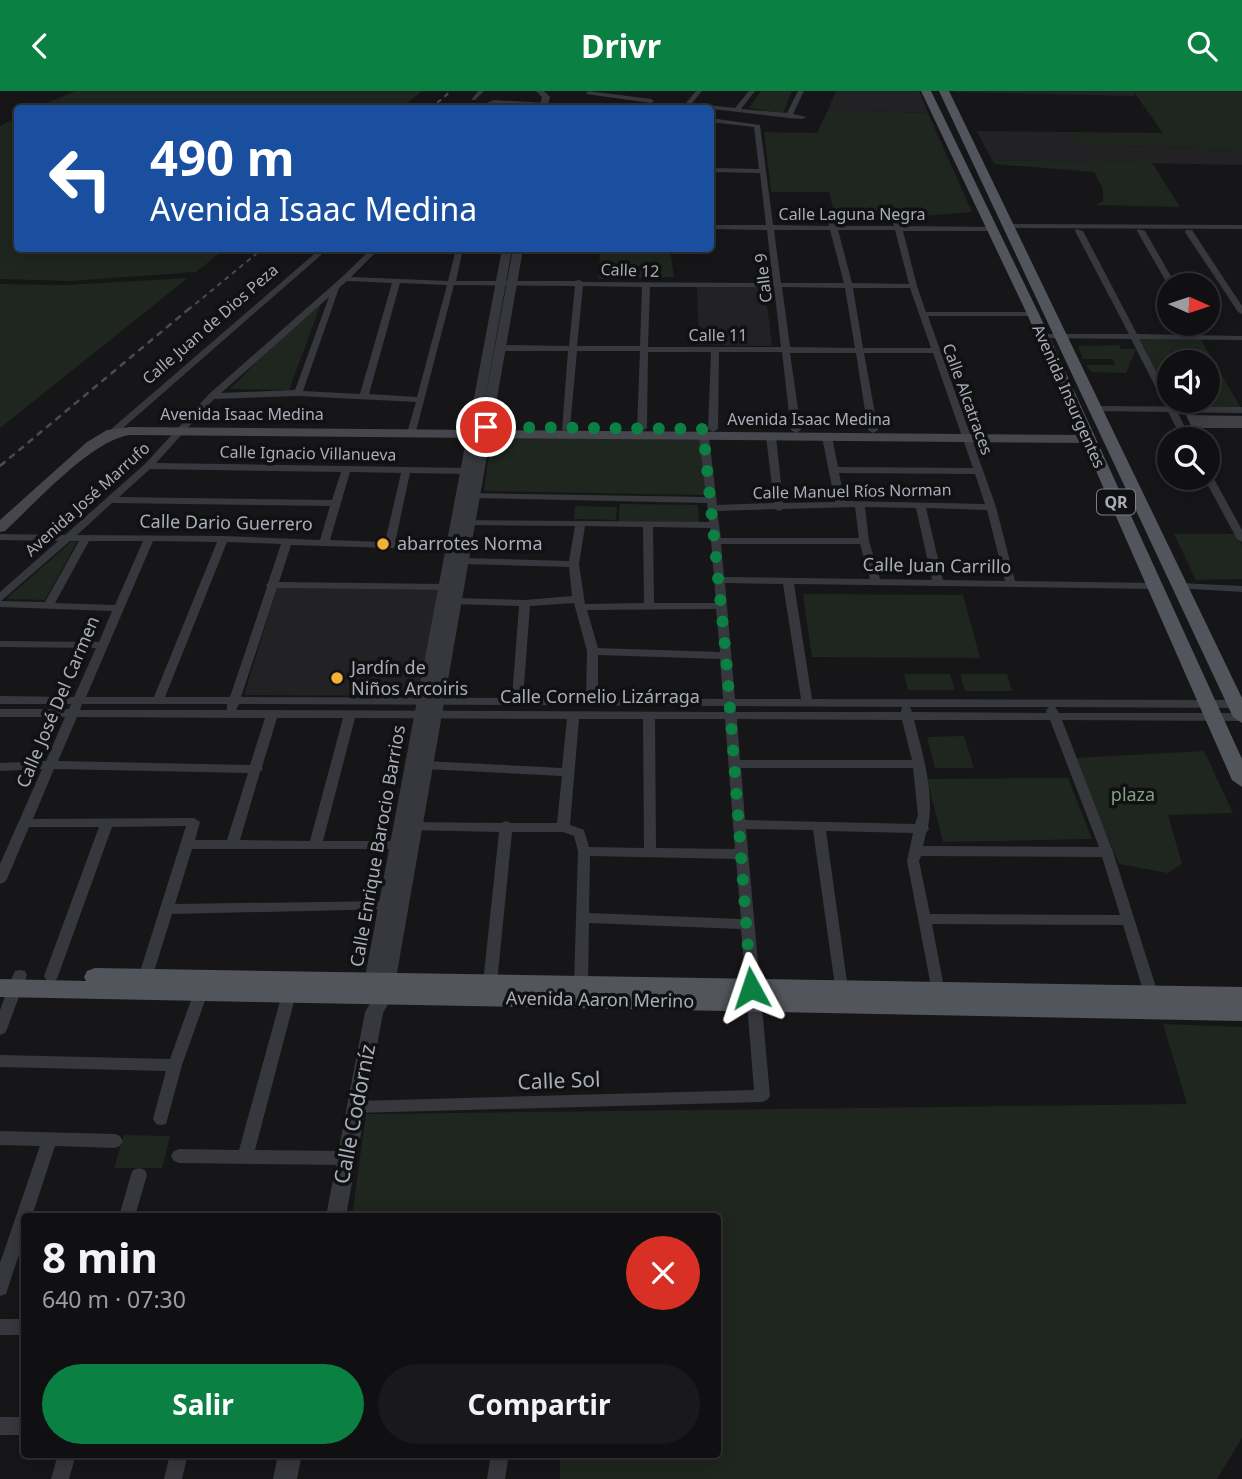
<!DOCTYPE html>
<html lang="es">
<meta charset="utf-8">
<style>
:root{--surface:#101012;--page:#19191b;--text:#f1f3f6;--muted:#9c9d9f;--line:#303032;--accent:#0b8043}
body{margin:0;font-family:"Noto Sans",sans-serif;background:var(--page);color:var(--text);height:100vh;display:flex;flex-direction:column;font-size:26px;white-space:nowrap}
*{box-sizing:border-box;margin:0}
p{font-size:23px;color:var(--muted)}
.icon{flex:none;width:38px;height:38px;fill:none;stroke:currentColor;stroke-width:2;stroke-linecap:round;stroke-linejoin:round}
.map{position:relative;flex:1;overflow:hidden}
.drawer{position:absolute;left:21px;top:1122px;width:700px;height:245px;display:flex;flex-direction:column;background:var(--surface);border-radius:7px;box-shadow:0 4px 18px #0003,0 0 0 2px var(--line)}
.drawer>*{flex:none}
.banner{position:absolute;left:14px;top:14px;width:700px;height:147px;border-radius:7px;box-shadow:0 4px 18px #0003,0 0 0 2px var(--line);background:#1a4fa0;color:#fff;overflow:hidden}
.needle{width:46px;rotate:93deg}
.buttons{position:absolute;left:1157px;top:182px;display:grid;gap:14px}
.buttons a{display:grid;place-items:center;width:63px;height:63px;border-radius:50%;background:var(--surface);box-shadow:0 4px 18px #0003,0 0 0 2px var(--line);font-size:35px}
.pin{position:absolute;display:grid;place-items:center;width:60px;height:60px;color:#fff;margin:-30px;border:4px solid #fff;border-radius:50%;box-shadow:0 2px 7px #0007}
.me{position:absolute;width:77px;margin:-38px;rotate:355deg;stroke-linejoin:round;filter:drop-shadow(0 0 5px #0008)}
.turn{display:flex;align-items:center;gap:24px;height:147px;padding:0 21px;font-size:32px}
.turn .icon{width:91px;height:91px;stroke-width:2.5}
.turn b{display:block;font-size:49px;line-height:60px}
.round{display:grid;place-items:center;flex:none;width:74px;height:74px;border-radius:37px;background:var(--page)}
.head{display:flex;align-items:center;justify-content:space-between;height:119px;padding:0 21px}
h1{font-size:42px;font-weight:700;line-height:52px}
.primary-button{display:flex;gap:14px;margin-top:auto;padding:14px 21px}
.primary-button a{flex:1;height:80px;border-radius:42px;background:var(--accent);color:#fff;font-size:28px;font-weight:700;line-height:80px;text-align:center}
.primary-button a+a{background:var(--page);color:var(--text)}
header{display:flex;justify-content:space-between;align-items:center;height:91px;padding:0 21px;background:var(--accent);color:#fff;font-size:32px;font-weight:700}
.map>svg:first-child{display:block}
.built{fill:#222225}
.green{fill:#1e261f}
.building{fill:#404145}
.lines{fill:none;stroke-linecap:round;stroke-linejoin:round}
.minor{fill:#37383d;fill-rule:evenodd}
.tertiary{fill:#37383d;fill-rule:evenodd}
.secondary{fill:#45474d;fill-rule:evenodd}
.primary{fill:#53555c;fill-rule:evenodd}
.rail-far1{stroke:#4a4c52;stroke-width:2;stroke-dasharray:5 4.5;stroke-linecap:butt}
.rail{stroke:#4a4c52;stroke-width:2.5;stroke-dasharray:7 5;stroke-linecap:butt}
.route{stroke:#0b8043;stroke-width:12;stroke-dasharray:0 21.6}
.poi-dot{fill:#f2b134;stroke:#111113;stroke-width:2.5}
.labels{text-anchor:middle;stroke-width:7;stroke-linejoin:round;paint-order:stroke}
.far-street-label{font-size:16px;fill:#a8adb8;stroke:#111113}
.shield{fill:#111113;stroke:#7b7e86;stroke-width:2}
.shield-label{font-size:16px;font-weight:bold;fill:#a8adb8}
.street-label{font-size:18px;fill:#a8adb8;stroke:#111113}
.poi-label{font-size:18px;fill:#a8adb8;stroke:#111113;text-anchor:start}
.park-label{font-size:18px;fill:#7fa381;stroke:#111113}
.near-street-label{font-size:21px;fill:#a8adb8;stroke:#111113}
</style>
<header><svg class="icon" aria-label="back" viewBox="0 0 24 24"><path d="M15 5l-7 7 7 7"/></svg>Drivr<svg class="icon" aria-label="search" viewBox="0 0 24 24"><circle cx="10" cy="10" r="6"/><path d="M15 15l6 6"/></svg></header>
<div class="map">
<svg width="1242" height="1388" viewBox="0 0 1242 1388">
<rect width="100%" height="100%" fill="#161618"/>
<path class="built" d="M836,0H919L928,22L828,19Z
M955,0H1133L1135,5L955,1Z
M977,40L1072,41L1078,54L1242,58V74L992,69Z
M697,196H765L772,255L699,254Z
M277,497L439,499L427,569H423L427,570L421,605L244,604Z"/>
<path class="green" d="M76,0H422L400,18L34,17Z
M761,0H792L783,22L749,17Z
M1133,0H1242V58L1078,54L1072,41L1163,42Z
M828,19L928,22L972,121L837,132L829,101H771L764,41L817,42Z
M17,26L18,158H225L196,181L69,190L0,188V35Z
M992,69L1152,72L1180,116L1096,114L1103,110V98L1094,81L994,73Z
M600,158H670L674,186L599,188Z
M188,187L0,337V193L67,194Z
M321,213L289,299L230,298L281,246Z
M1134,246L1200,247L1241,317L1177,318L1172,310H1208V271H1169V305Z
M1119,254L1121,258H1136L1126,282L1091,281L1086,274H1115L1113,268H1083L1078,255Z
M491,345L702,349L706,404L484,400Z
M620,413L698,414L699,433L618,432Z
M575,415L617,416L616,429L574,428Z
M1174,443H1236L1242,454V488L1196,489Z
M71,451H77L45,509L6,508Z
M803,503L963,504L980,567L812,566Z
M904,583H950L955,599H908Z
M960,583H1007L1012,600H965Z
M964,645L974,677H935L927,646Z
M1204,660L1233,722L1168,724L1182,773L1168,782L1119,773L1074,667Z
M1068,687L1092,748L943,751L927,688Z
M1163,933L1242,936V1347L1217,1388H560V1363H718V1125H352L366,1023L1187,1013Z
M124,1044L170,1045L162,1077H114Z"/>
<path class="building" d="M1186,324L1242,325V337H1192Z"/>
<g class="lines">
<path class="minor" d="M478,0H484L475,9H471Z
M588,0L651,8L654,10L651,12L586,3Z
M696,0H702L692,12L735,17L749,0H755L741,18L787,22L798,0H804L793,23L806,26L803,28L789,27L678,14V12H686Z
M494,9L617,16L620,18H575L494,13L491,14L490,18H484L486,12Z
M710,27L760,34L773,134L829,135L828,132L832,130L836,135H894L893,132L897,130H900L901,135L996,136L997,138L993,140H903L917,195L926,221H1033L1037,223L1033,225H928L996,416L1015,490L1156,492L1161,495L1156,498L794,493L812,608L1236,609L1242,613L1236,617L1055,616L1059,622H1242V630L1062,629L1113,761L1160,909L1158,913L1153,915L1148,913L1146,909L1123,834L932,833L946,907L944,911L939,913L934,911L907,770L913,742L826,740L848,898L846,902L841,904L836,902L813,739L746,738L770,1005L767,1009L762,1011L356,1022L351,1020L348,1016L351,1012L356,1010L754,999L741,838L589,832L588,894L586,898L581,899L576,898L574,894L578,760L574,745L563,741H512L497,892L495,896L490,897L485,896L483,892L499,741L409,739L403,735L409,731L501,732L506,730L511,732H557L562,685L425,678L419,674L425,670L562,677L567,628L355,627L323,750H397L402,752L403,755L402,758H192L175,813L387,810L392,812L394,815L392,818L172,823L152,887L150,891L145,892L140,891L138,887L186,735L112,736L58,885L56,889L51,890L46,889L44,885L99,736H29L7,788L5,791L0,793V773L42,678L0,680V672L46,670L65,626H0V618H69L71,613H0V605L74,606L96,557L0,556V550L99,551L112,520L0,516V501L58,450L0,449V443L65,444L145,373L209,303L342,186L371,158H379L351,186L448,190L456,158H463L456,190H575L579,189L583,191L773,192L767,139L710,138V134H766L760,82L710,81V77L759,78L754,36L710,31ZM774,139H830L844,192H781ZM838,139H895L909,193L852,192ZM347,190L392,192L360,303L303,300L339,197ZM400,192L447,194L417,306L369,303ZM454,194L575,195L569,255L500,254L496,257L500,260H568L562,339L565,340L570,337L577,260H640L637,337L642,340L647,337L648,261H711L708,338L713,341L718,338L719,261H782L791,339L796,342L801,339L790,262H856L868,339L873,342L878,339L864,262H933L973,377L838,376L832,346L827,343L822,346L835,411L783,412L776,345L771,342L766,345L774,412L717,414L708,338L703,335L698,338L706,406L471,402L469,404L474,407L707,412L709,431L457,429L456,431L461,434L575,435L569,470L462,467L457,470L462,473L569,476L572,505L525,509L455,507L450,510L455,513L519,515L512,607L241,606L277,497L445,499L450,496L445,493L279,491L291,454L456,459V455L452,454L395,452L410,382L466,383L471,380L466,377L156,372L214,308L298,305L416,311L407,342L412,345L415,344ZM583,195L642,196L640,255H577ZM650,196H774L781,256H648ZM782,196L845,197L855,257L790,256ZM853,197H910L931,257H863ZM329,206L295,299L221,302ZM150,378L341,381L332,409L119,406ZM350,381L401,382L385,451L330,449ZM839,382L975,383L985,413L845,410ZM112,412L330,415L320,449L223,445L77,444ZM855,416L859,447H721L717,420L775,418L779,420L783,418ZM865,416L916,417L932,489L880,488L869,450ZM926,417L987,419L1005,490L943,489ZM585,435L643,436L644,512L585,513L579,473ZM653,436L710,437L716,512H654ZM70,450H79L45,511L1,510ZM89,450H143L115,514L55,512ZM153,450L217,451L154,606H86ZM227,451L281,453L268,492L266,494L267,496L230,606H165ZM721,453H860L870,488L724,486ZM725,492L783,493L801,608H735ZM574,512L587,560L586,607H523L530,515ZM716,518L720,561L598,557L587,519ZM598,564L720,568L723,608L598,607ZM82,613H227V619H80ZM239,613L724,615V621L236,619ZM735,615L905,616H902L901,621H736ZM907,616H1049L1046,619L1047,622L912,621L910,616ZM77,626L265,627L250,674L58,670ZM277,627H343L310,750L240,749L260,681L263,678L262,676ZM579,628H643L644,757L589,756L584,739L570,734ZM655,628H725L735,758L656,757ZM737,628L902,629L912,669H740ZM914,629H1050L1099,756L923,755L926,742L929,738L928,735C935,703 922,660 914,629ZM741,677H913L918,724L915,733L745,729ZM54,678L248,682L227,749H195L200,731L194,727L33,728ZM590,765L736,768L741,828L589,822ZM921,765L1102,766L1120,824L930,823L919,770Z
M1004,133L1242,134V138L1007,137L1003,135Z
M1076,138L1083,140L1137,243L1242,245V249L1139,248L1169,305V310H1172L1191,348H1182L1131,248L1043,247L1039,245L1043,243H1129L1075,140Z
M1138,138L1145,140L1176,194H1168L1137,140Z
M1186,139H1192L1242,215V223L1238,221L1185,141Z
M320,158H328L115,344H109V340Z
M1208,383L1213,386L1242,439V451L1237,448L1204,387H1208Z
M1180,492L1242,495V501L1176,497L1175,495L1176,493Z
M20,879L25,880L27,884L7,938L5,942L0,944V919L13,884L15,880Z
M201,895L206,897L208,901L182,974L166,1033L161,1034L156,1033L153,1028L166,980L0,976V964L170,968L194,901L196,897Z
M289,897L294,899L296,903L255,1059L347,1060L353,1062L355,1067L353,1072L347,1074L179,1072L174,1070L171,1065L174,1060L179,1058L239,1059L282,903L284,899Z
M0,1040L115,1043L120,1045L123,1050L120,1055L115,1057L55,1055L32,1125H24V1148L8,1197L6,1203L0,1205V1172L40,1055L0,1054Z
M139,1077L145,1079L147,1084L135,1125H119L131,1084L133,1079Z
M0,1228H24V1244H0Z
M0,1326H24V1344H0Z
M58,1363H76L69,1388H51Z
M170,1363H188L182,1388H164Z
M491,1363H509L505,1388H487Z"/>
<path class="tertiary" d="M536,0H544L550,6L547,18H539L542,6Z
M502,158H512L481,331L513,158H523L393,905L383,922L346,1125H326L365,921L372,909L365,907L362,902Z
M1095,315L1242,316V322L1091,320L1089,318Z
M278,1363H302L297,1388H273Z"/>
<path class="secondary" d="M130,336L1087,344L1094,348L1087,352L130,344C93,348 34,413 5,440L0,441V429L87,351L107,339Z"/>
<path class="primary" d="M921,0H931L1039,223L1242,668V696L1232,689L1027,223Z
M939,0H949L1242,607V632L1233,626Z
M95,877L1242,896V930L0,906V888L86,890L84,886L87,880Z"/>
<path class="rail-far1" d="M430,18L451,0
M188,219L262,158"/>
<path class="rail" d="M0,375L190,217"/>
</g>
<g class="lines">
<path class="route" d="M486,336L703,338L726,565L751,897"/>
</g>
<g class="poi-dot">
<circle cx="383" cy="453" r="7"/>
<circle cx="337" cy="587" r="7"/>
</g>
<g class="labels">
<g class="far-street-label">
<text x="852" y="129">Calle Laguna Negra</text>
<text transform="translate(630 179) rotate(2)" y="6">Calle 12</text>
<text transform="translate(763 187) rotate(-97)" y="6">Calle 9</text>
<text transform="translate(210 233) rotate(-41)" y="6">Calle Juan de Dios Peza</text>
<text x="718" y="250">Calle 11</text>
<text transform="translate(1069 305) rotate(66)" y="6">Avenida Insurgentes</text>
<text transform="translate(968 308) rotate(70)" y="6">Calle Alcatraces</text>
<text x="242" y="329">Avenida Isaac Medina</text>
<text x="809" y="334">Avenida Isaac Medina</text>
<text transform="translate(308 362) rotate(1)" y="6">Calle Ignacio Villanueva</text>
<text transform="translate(852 400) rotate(-1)" y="6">Calle Manuel Ríos Norman</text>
<text transform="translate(87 408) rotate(-42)" y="6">Avenida José Marrufo</text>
</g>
<rect class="shield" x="1097" y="398.5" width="38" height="25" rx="5"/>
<g class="shield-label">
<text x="1116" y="417">QR</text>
</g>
<g class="street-label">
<text transform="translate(226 432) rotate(1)" y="6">Calle Dario Guerrero</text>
<text transform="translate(937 475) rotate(1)" y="6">Calle Juan Carrillo</text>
<text x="600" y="612">Calle Cornelio Lizárraga</text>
<text transform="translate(58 611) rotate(-67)" y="6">Calle José Del Carmen</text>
<text transform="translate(378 755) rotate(-80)" y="6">Calle Enrique Barocio Barrios</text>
<text transform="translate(600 909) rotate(1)" y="6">Avenida Aaron Merino</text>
</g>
<g class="poi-label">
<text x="397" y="459">abarrotes Norma</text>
<text x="351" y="583">Jardín de<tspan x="351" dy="21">Niños Arcoiris</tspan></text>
</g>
<g class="park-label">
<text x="1133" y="710">plaza</text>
</g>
<g class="near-street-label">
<text transform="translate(559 990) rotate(-2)" y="7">Calle Sol</text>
<text transform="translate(355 1023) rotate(-79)" y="7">Calle Codorníz</text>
</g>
</g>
</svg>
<div class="buttons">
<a><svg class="needle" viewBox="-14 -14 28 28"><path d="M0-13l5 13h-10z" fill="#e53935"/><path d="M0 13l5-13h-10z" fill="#9c9d9f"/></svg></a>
<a><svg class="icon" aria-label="sound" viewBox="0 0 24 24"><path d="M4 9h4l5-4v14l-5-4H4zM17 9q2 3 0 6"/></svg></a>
<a><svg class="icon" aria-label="search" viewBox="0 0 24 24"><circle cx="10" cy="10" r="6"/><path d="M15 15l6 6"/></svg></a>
</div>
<div class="pin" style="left:486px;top:336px;background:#d93025"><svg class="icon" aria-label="arrive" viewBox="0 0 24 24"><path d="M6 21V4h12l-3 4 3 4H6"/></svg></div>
<svg class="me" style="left:751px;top:897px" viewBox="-20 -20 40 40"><path d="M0-17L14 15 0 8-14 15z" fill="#0b8043" stroke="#fff" stroke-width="4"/></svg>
<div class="banner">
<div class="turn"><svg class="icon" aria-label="left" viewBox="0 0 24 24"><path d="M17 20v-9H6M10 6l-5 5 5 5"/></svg><div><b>490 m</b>Avenida Isaac Medina</div></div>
</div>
<section class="drawer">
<div class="head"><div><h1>8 min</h1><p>640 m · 07:30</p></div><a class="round" style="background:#d93025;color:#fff"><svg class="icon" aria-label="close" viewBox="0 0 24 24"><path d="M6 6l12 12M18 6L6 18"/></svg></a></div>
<div class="primary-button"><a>Salir</a><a>Compartir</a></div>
</section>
</div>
